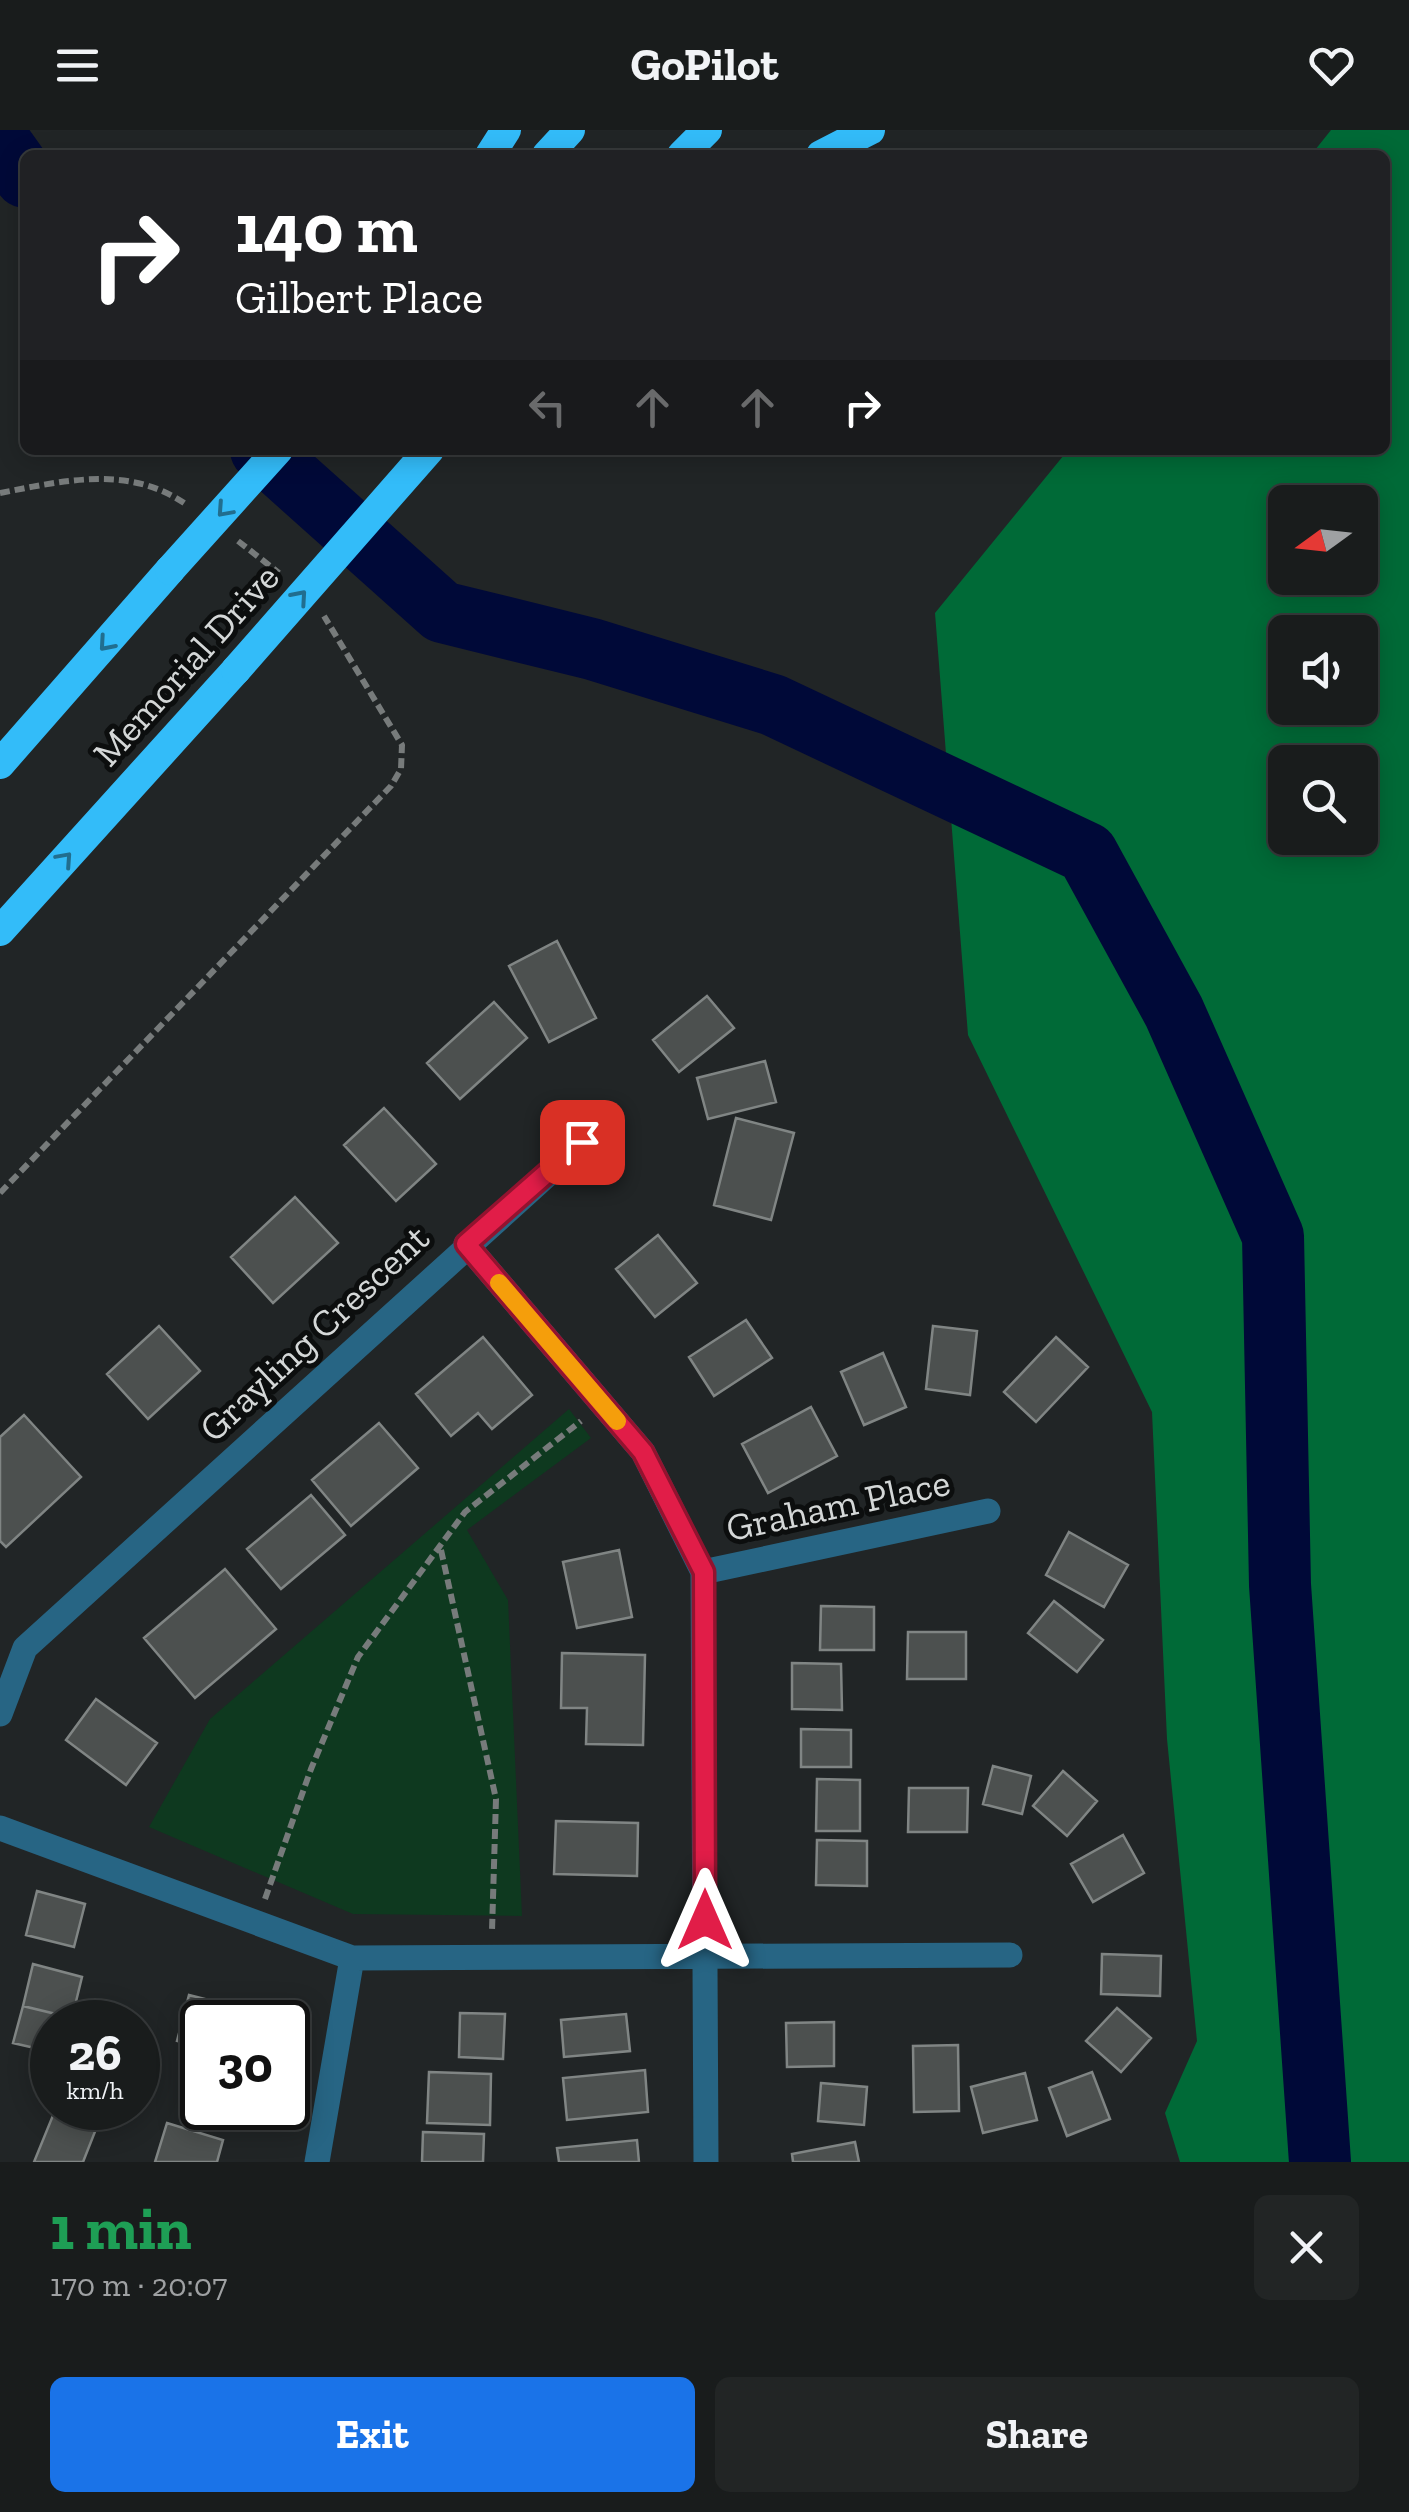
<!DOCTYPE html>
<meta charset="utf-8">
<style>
:root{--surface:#191c1c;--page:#222525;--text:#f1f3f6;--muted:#9fa1a3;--line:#373a3b;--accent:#1a73e8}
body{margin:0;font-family:"Zilla Slab",serif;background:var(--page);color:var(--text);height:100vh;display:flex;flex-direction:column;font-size:38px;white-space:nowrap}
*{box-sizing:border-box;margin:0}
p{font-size:32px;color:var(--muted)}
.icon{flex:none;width:55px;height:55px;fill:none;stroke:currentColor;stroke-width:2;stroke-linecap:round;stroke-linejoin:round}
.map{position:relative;height:2032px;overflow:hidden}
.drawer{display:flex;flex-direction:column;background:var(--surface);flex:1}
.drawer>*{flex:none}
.hud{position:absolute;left:20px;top:20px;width:1370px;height:305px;border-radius:15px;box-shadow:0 5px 25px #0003,0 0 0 2px var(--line);background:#202124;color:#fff;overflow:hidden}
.needle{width:65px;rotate:255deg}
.fabs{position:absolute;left:1268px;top:355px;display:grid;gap:20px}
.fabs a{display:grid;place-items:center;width:110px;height:110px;border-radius:15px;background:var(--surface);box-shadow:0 5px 25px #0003,0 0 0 2px var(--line);font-size:50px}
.speed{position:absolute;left:30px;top:1870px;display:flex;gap:20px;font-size:50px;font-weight:700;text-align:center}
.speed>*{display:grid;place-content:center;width:130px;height:130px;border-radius:50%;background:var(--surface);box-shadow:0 5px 25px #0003,0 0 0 2px var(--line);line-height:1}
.speed small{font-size:25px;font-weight:400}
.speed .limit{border:5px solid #111;border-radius:15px;background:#fff;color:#111}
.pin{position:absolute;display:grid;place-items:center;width:85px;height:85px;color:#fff;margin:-42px;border-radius:20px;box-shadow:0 5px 15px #0006}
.me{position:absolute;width:110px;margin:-55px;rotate:0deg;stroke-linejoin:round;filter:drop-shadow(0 0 8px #0008)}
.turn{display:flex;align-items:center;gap:35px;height:210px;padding:0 50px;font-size:45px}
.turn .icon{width:130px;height:130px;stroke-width:2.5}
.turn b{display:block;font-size:70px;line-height:85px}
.lanes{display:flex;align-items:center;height:95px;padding:0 50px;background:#0003;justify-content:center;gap:50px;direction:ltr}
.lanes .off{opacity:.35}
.round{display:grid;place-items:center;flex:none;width:105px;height:105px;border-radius:15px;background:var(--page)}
.headline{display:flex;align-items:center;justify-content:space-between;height:170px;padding:0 50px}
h1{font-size:60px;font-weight:700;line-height:75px;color:#1e9e55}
.button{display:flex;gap:20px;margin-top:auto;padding:20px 50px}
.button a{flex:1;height:115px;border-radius:15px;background:var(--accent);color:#fff;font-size:40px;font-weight:700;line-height:115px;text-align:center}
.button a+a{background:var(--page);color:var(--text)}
header{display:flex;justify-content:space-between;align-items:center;height:130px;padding:0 50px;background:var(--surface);font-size:45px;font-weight:700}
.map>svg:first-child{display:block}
.green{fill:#0e391f}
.forest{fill:#006a37;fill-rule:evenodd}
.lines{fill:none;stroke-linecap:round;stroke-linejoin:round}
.river{stroke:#000938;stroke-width:62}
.building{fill:#4c504f;stroke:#808584;stroke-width:2.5}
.path{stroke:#777b7b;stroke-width:6;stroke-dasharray:10 5;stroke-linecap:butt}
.minor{stroke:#276584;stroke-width:25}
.highway{stroke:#33bcf9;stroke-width:30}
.highway-bridge{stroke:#33bcf9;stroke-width:30}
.oneway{stroke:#216e8f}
.route-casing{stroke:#92132f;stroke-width:25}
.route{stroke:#e11d48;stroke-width:18}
.slow{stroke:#f59e0b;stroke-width:18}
.labels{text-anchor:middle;stroke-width:10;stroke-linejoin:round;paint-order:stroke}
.street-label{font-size:38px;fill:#d4d7d7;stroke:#0c0e0e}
</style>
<header><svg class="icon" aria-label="menu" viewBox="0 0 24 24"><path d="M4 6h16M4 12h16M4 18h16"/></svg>GoPilot<svg class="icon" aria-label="heart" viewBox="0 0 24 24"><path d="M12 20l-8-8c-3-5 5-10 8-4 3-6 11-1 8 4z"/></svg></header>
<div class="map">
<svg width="1409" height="2032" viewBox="0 0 1409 2032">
<rect width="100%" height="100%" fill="#212526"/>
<path class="green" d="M569,1279L591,1308L467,1400L508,1470L522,1786L353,1784L149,1697L210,1589Z"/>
<path class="forest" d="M1331,0H1409V2032H1180L1165,1983L1197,1911L1167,1609L1152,1282L968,905L935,483L1068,320H1385V25H1311ZM1285,372H1360V448H1285ZM1285,502H1360V578H1285ZM1285,632H1360V708H1285Z"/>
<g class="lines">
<path class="river" d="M0,12L25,47
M261,320L442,482L592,519L773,575L1087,723L1174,882L1273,1106L1280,1455L1320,2032"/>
</g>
<path class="building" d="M557,811L596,888L549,912L509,836Z
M707,866L734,898L679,942L653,910Z
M494,872L527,908L460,969L427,933Z
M765,931L776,972L708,989L697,948Z
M384,978L436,1034L396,1071L344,1015Z
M736,988L794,1003L771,1090L714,1075Z
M295,1067L338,1113L273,1173L231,1127Z
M658,1105L697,1153L655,1187L616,1139Z
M746,1190L772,1228L714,1266L689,1227Z
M159,1196L200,1241L148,1289L107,1244Z
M933,1196L977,1201L970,1265L926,1259Z
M483,1207L532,1265L492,1299L478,1283L451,1306L416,1264Z
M1056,1207L1088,1237L1036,1292L1004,1262Z
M883,1223L906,1277L864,1295L841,1242Z
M811,1277L837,1326L768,1363L742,1314Z
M24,1285L81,1347L6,1417L0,1411V1307Z
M379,1293L418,1338L351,1396L312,1350Z
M311,1365L345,1405L281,1459L247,1419Z
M1069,1402L1128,1435L1104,1477L1046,1445Z
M619,1420L632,1487L577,1498L563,1432Z
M225,1439L276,1499L195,1568L144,1508Z
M1054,1471L1103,1510L1077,1542L1028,1503Z
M821,1476L874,1477V1520H820Z
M908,1502H966V1549H907Z
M562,1523L645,1525L643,1615L586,1614L587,1578H561Z
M792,1533L841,1534L842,1580L792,1579Z
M96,1569L157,1613L126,1655L66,1610Z
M801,1599L851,1600V1637H801Z
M993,1636L1031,1646L1022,1684L983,1674Z
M1063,1641L1097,1671L1067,1706L1033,1676Z
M817,1649L860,1650V1701H816Z
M909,1658H968L967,1702H908Z
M556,1691L638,1693L637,1746L554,1744Z
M1123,1705L1144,1743L1093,1772L1071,1734Z
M817,1710L867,1711V1756L816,1755Z
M37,1761L85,1774L74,1817L26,1805Z
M1102,1824L1161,1826L1160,1866L1101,1864Z
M33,1834L82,1847L72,1888L23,1876Z
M189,1865L240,1878L237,1892H202V1918L177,1911Z
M23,1876L81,1890V1892H52V1922L13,1913Z
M251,1876L297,1888L288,1926V1892H247Z
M1117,1878L1151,1908L1121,1942L1086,1911Z
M460,1883L505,1884L503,1929L459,1927Z
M626,1884L630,1921L564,1927L561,1890Z
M834,1892V1936L787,1937L786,1893Z
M958,1915L959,1981L914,1982L913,1916Z
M645,1940L648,1982L567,1990L563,1948Z
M429,1942L491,1944L490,1995L427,1993Z
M1092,1942L1110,1989L1067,2006L1049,1958Z
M1025,1943L1037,1990L983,2003L971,1957Z
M821,1953L867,1957L864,1995L818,1991Z
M56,1978L98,1994L83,2032H34Z
M167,1993L223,2010L217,2032H155Z
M423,2002L484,2004L483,2032H422Z
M637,2010L639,2032H559L557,2018Z
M855,2012L859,2032H793L792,2024Z"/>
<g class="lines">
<path class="path" d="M0,363C63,351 129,334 187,375
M238,411L279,443
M0,1063L391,656L401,639L402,615L324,486
M441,1420L496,1669L492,1801
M265,1769L311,1639L358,1527L465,1382L581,1291"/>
<path class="minor" d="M466,1114L643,1322L703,1442L706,2032
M703,1442L988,1381
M0,1584L25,1518L611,987
M0,1698L352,1828L1010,1825
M317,2032L352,1828"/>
<path class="highway" d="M490,25L506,0
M547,25L570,0
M682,25L707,0
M821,25L870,0
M0,634L170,440
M0,801L236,540"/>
<path class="highway-bridge" d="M170,440L278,320
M236,540L429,320"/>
</g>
<defs><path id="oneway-chevron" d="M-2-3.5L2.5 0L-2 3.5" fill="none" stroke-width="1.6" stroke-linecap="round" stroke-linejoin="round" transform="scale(2.5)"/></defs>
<g class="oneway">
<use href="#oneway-chevron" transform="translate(224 380) rotate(132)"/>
<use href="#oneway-chevron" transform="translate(300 467) rotate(-49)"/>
<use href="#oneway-chevron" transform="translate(106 514) rotate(131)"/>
<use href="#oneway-chevron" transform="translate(65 729) rotate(-48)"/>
</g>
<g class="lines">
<g class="route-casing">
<path id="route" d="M582,1012L466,1114L643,1322L704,1442L705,1790"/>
</g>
<use href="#route" class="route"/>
<path class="slow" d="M499,1153L617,1291"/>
</g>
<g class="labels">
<g class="street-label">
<text transform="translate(186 535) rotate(-48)" y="13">Memorial Drive</text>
<text transform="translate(314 1203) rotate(-43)" y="13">Grayling Crescent</text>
<text transform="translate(838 1375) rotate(-12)" y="13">Graham Place</text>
</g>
</g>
</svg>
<div class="fabs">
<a><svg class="needle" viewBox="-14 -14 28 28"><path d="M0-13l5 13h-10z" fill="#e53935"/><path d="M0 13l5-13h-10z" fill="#9fa1a3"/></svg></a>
<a><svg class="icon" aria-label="sound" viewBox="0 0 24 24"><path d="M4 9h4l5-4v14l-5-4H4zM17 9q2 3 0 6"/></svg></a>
<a><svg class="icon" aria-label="search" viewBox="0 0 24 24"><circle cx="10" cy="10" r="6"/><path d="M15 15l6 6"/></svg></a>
</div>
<div class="speed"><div>26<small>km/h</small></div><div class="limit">30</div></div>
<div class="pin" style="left:582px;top:1012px;background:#d93025"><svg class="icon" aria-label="arrive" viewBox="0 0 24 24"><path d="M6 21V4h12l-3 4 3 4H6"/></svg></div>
<svg class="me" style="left:705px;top:1790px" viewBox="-20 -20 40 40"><path d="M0-17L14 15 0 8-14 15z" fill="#e11d48" stroke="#fff" stroke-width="4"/></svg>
<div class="hud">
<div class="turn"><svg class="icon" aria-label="right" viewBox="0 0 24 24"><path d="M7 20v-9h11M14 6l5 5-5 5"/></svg><div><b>140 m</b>Gilbert Place</div></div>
<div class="lanes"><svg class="icon off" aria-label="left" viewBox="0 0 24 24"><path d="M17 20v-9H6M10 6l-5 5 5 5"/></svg><svg class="icon off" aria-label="ahead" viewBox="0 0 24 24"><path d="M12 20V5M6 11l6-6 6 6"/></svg><svg class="icon off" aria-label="ahead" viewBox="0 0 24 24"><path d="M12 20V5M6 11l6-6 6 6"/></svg><svg class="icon" aria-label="right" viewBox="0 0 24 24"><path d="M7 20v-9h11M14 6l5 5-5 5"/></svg></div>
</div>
</div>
<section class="drawer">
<div class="headline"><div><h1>1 min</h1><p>170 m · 20:07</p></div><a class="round"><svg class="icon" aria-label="close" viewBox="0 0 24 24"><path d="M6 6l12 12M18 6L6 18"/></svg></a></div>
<div class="button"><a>Exit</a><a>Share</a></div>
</section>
